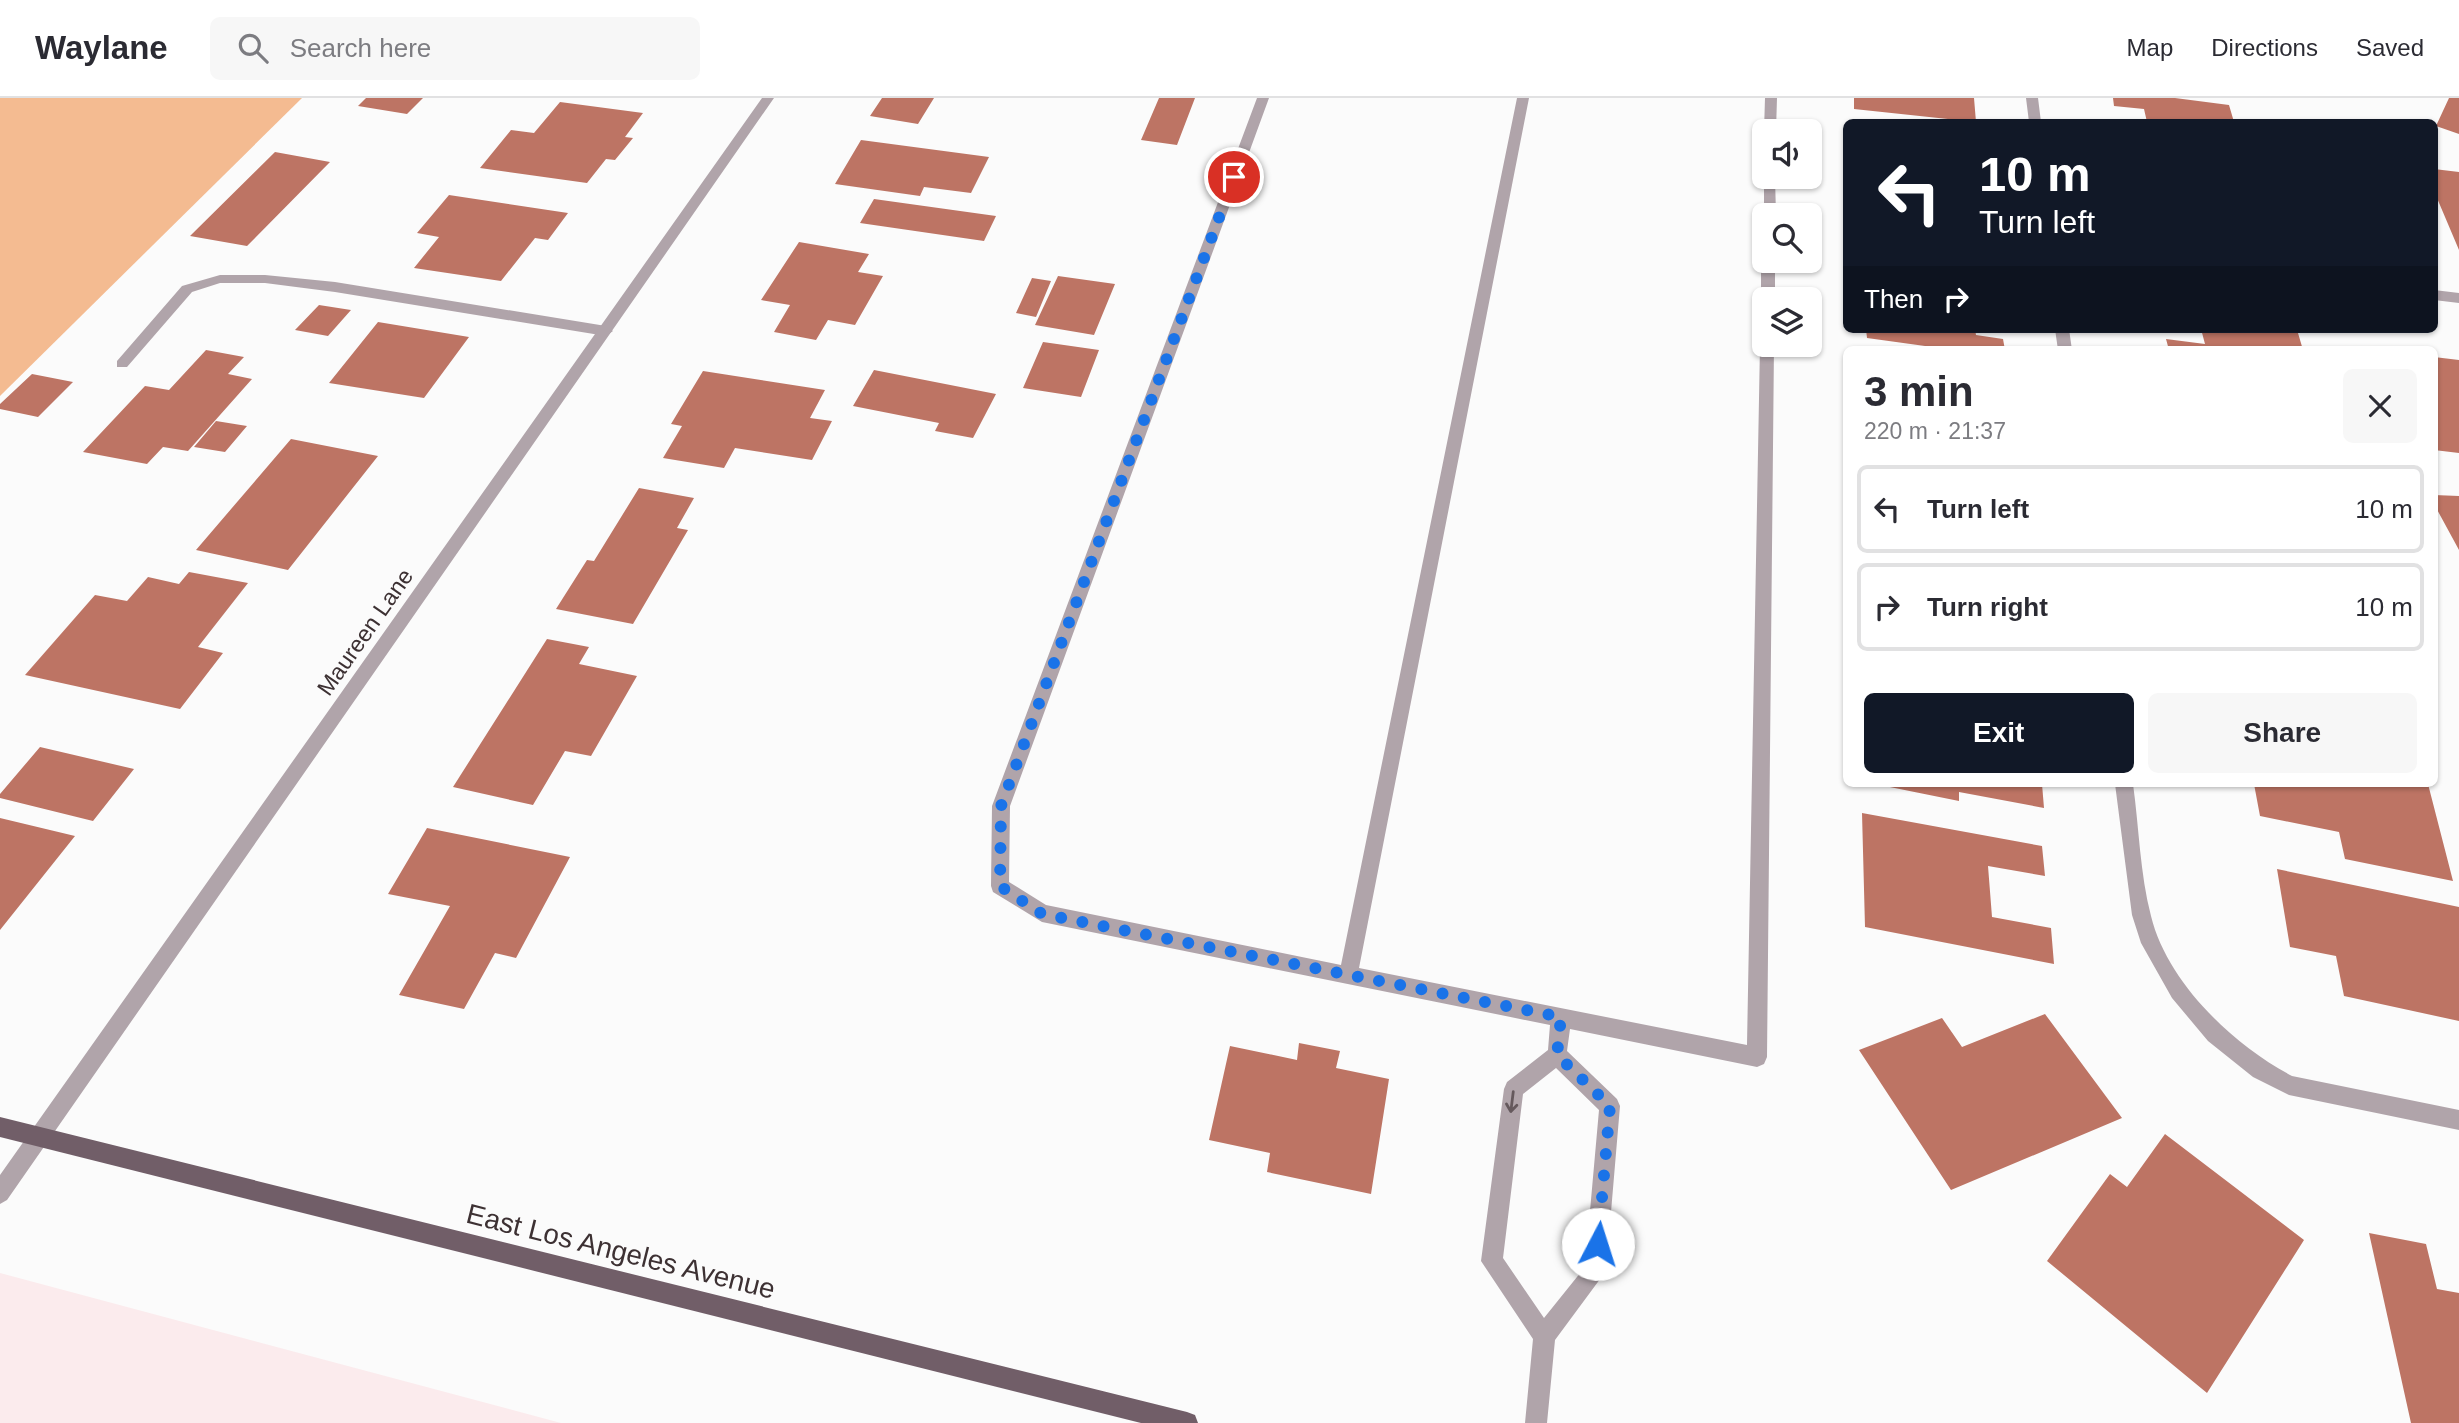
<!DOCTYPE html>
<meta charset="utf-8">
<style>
:root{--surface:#fff;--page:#f7f7f7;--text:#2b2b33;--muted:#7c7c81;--line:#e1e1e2;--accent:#111827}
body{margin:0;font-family:Helvetica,sans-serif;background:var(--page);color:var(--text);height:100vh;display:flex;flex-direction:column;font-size:26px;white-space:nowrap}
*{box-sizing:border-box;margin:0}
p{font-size:23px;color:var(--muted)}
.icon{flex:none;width:38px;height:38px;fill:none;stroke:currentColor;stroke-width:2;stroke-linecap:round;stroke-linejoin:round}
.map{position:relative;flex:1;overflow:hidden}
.panel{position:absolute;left:1843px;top:248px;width:595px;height:441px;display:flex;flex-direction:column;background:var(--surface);border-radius:10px;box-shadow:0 2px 5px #0004}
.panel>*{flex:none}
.guide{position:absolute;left:1843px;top:21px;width:595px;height:214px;border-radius:10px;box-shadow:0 2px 5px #0004;background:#111827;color:#fff;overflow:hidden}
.fabs{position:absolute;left:1752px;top:21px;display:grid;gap:14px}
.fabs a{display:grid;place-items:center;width:70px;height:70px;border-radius:10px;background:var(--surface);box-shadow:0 2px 5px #0004;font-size:35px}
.pin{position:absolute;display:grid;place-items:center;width:60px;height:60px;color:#fff;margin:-30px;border:4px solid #fff;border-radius:50%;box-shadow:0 2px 7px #0007}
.me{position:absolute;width:77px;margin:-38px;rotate:5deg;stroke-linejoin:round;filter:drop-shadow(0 0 5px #0008)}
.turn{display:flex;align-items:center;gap:24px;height:147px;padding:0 21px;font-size:32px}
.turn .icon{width:91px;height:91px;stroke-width:2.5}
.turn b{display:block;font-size:49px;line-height:60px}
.then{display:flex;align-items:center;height:66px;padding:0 21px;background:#0003;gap:14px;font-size:26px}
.round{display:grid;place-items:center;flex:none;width:74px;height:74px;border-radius:10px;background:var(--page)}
.head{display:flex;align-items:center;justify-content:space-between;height:119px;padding:0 21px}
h1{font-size:42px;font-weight:700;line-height:52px}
.primary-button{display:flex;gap:14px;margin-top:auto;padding:14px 21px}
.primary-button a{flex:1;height:80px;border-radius:10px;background:var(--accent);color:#fff;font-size:28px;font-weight:700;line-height:80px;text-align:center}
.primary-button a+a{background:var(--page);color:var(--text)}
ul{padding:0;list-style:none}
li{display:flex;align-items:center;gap:21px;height:88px;margin:0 14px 10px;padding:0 7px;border:4px solid var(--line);border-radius:10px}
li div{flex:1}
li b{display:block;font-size:26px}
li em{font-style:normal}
header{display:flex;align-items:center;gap:42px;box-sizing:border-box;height:98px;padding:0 35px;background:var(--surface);border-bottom:2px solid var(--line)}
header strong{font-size:33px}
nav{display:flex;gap:38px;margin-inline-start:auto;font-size:24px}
.search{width:490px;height:63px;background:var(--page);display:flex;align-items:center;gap:18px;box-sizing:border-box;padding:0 24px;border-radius:10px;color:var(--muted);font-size:26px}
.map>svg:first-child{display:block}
.built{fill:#fbebed}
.green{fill:#f4bb91}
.building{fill:#bd7464}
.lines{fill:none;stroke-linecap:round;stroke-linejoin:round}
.lane{fill:#b0a4aa;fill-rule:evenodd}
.street{fill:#b0a4aa;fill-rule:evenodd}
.primary{fill:#715e68;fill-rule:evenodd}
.oneway{stroke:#65595d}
.route{stroke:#1a73e8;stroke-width:12;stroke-dasharray:0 21.6}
.labels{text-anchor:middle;stroke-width:5;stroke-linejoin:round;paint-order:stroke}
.street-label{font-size:23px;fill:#3d3133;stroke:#fbfbfb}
.near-street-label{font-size:28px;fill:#3d3133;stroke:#fbfbfb}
</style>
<header>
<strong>Waylane</strong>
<div class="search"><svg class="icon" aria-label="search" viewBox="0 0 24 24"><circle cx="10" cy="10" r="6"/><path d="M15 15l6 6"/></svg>Search here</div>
<nav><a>Map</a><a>Directions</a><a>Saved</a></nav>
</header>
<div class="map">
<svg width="2459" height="1325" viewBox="0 0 2459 1325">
<rect width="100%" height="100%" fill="#fbfbfb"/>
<path class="built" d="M0,1175L561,1325H0Z"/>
<path class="green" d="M0,0H302L0,298Z"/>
<path class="building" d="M366,0H423L407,16L358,8Z
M882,0H934L918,26L870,18Z
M1159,0H1195L1177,47L1141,42Z
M1854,0H1974L1976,24L1854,11Z
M2113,0H2175L2229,7L2234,24H2147L2144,11L2114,8Z
M2449,0H2459V36L2436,28Z
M560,4L643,15L625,39L633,40L615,62L606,61L587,85L480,70L511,32L534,35Z
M861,42L989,59L971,95L924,89L920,98L835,86Z
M275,54L330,64L247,148L190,138Z
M2434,71L2459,74V152L2434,93Z
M449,97L568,115L548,142L535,140L501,183L414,170L439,139L417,135Z
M874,101L996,118L984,143L860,125Z
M799,144L869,156L858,174L883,178L855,227L828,222L816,242L774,234L790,207L761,202Z
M1058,178L1115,186L1094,237L1035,227Z
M1032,180L1051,183L1036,219L1016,215Z
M319,207L351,212L328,238L295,232Z
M378,224L469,239L424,300L329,285Z
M1866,231H1975L1976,237L2003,241L2005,252H1954L1867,240Z
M2201,231H2266L2298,235L2303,252H2169L2166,241L2205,246Z
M1043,244L1099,252L1081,299L1023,290Z
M206,252L244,259L228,276L252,281L188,353L163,349L147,366L83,354L145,288L169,292Z
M2434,259L2459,262V355L2434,352Z
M874,272L996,296L973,340L935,333L939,325L853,308Z
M703,273L825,292L810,320L832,323L812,362L735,350L724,370L663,360L682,328L671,326Z
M32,276L73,284L38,319L0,311V306Z
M216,323L247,328L225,354L194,349Z
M291,341L378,358L288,472L196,452Z
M639,390L694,400L677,430L688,432L633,526L556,511L587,462L594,463Z
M2434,397L2459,398V452L2434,406Z
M189,474L248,485L198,549L223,555L180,611L25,577L95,497L127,503L148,479L179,486Z
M547,541L589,549L579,566L637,578L591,658L565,653L533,707L453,689Z
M40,649L134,671L93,723L0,700V696Z
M1875,686H2042L2044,710L1959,694V703Z
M2254,686H2428L2453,783L2345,761L2339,734L2260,718Z
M1862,715L2042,748L2045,778L1988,768L1992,819L2051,830L2054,866L1865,829Z
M0,720L75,738L0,832Z
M427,730L570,759L516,860L495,855L464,911L399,897L450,808L388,796Z
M2277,771L2459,809V923L2344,898L2336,858L2290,849Z
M2045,916L2122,1020L1951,1092L1859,952L1942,920L1962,949Z
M1299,945L1340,953L1336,970L1389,981L1371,1096L1267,1074L1270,1055L1209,1042L1230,948L1297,962Z
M2165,1036L2304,1142L2207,1295L2047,1163L2110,1076L2127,1089Z
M2369,1135L2426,1146L2437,1191L2459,1195V1325H2411Z"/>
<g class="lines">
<path class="lane" d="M220,177H265L335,184L606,228L613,233L606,238L335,194L265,185H220L192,194L127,269H117V263L182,188Z"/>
<path class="street" d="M762,0H774L7,1102L0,1106V1077Z
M1257,0H1269L1010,708L1009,784L1046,807L1341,867L1517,0H1529L1359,870L1747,947L1760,247L1764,243V247H1774L1767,959L1764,966L1757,969L1570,931L1567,953L1617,1001L1620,1008L1606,1173L1555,1242L1547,1325H1525L1533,1241L1481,1163L1504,991L1507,984L1548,952L1550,927L1042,824L993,794L991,788L992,708ZM1556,970L1599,1012L1585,1169L1544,1220L1503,1160L1523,996Z
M1765,0H1777L1776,33H1764Z
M2026,0H2038L2041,24H2029Z
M1764,77L1775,79L1776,117L1764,119Z
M1764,160V163H1775V201H1764V204L1761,201V163Z
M2434,192L2459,195V205L2434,202Z
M2055,231H2069L2072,252H2058Z
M2115,686H2133C2139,729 2140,776 2151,818C2167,884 2233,947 2292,978L2459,1012V1032L2289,997L2253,979L2208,943L2172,900L2141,845L2132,817Z"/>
<path class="primary" d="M0,1019L1187,1314L1195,1317L1198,1325H1141L0,1039Z"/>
</g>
<defs><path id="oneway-shaft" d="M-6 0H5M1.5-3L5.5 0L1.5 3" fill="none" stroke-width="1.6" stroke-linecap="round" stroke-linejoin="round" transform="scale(1.75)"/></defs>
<use class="oneway" href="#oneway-shaft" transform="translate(1512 1004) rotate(97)"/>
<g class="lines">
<path class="route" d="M1234,79L1001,708L1000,788L1042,816L1561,919L1557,957L1610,1008L1598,1146"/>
</g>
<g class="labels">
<g class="street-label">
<text transform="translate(365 534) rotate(-55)" y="8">Maureen Lane</text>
</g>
<g class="near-street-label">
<text transform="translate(621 1153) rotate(14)" y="10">East Los Angeles Avenue</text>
</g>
</g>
</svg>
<div class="fabs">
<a><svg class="icon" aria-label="sound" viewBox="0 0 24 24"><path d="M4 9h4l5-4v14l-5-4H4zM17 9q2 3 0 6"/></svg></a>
<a><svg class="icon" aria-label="search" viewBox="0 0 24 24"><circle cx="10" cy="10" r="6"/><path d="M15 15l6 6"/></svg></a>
<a><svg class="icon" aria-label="layers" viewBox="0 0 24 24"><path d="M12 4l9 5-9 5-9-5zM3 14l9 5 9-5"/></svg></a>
</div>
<div class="pin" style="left:1234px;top:79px;background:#d93025"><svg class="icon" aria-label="arrive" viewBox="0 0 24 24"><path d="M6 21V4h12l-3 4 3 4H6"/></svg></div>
<svg class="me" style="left:1598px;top:1146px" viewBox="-20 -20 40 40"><circle r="19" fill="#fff"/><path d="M0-13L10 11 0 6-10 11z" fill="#1a73e8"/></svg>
<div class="guide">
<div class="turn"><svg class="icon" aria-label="left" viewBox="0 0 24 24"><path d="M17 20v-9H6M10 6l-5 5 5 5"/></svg><div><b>10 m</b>Turn left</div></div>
<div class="then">Then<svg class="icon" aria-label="right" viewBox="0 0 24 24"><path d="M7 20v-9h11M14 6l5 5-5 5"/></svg></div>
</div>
<section class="panel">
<div class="head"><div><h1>3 min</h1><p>220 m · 21:37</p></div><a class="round"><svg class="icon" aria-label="close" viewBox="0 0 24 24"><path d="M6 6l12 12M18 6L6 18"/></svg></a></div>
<ul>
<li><svg class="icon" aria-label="left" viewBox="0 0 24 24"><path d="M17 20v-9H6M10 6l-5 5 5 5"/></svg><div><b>Turn left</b></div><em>10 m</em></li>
<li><svg class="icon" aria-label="right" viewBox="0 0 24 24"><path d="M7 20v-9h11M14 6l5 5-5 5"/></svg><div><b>Turn right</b></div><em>10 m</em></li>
</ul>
<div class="primary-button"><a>Exit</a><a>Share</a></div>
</section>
</div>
